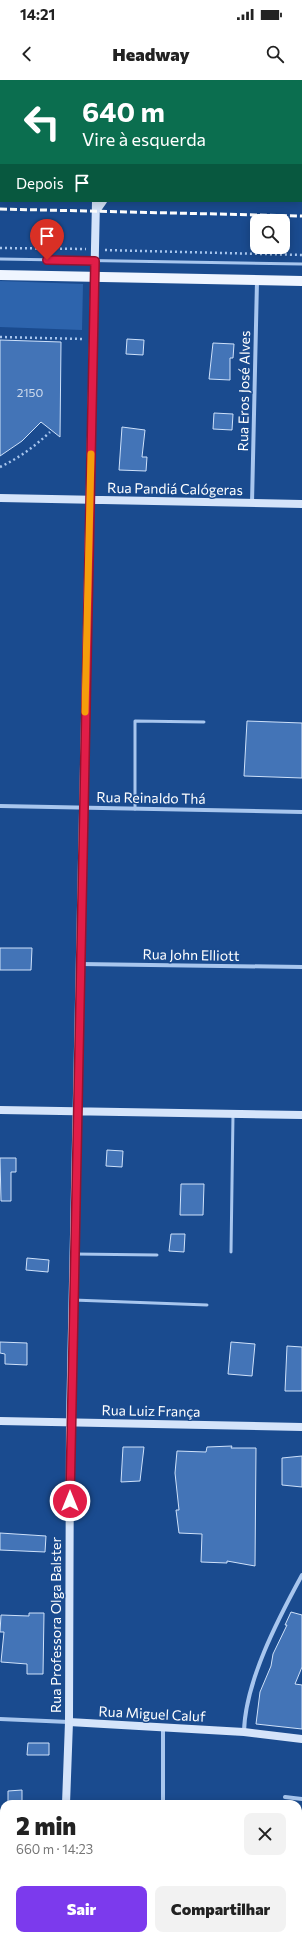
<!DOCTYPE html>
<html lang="pt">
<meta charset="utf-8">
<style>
:root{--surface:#fff;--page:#f2f2f2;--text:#222;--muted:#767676;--accent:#7c3aed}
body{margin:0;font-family:Commissioner,sans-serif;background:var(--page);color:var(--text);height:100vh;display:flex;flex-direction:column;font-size:15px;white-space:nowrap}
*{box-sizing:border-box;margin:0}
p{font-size:13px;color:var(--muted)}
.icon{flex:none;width:22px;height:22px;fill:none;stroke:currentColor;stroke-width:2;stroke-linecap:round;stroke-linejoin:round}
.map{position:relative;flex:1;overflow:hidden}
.panel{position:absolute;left:0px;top:1720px;width:302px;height:140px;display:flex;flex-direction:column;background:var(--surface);border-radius:12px 12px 0 0;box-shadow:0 2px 10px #0003}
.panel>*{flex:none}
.top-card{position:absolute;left:0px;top:0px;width:302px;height:122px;box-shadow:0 2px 10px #0003;background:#0b6e4f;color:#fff;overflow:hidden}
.tools{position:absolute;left:250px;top:134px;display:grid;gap:8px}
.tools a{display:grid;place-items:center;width:40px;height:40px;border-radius:8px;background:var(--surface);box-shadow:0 2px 10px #0003;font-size:20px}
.pin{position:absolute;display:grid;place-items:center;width:34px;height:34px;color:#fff;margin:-41px -17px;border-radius:50% 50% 50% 0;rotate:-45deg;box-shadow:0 0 4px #0007}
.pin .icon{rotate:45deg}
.me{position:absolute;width:44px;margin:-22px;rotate:0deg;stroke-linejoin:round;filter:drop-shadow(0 0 3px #0008)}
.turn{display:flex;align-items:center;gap:14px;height:84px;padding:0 16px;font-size:18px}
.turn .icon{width:52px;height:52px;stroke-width:2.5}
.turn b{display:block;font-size:28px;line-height:34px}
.then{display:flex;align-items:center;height:38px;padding:0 16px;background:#0003;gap:8px;font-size:15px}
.round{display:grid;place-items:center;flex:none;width:42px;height:42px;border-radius:8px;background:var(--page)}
.head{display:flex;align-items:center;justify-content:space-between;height:68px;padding:0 16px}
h1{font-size:24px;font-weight:800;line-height:30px}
.action{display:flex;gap:8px;margin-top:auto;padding:8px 16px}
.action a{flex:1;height:46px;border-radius:8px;background:var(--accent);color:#fff;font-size:16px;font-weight:800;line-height:46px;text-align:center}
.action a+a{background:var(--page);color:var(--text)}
.status{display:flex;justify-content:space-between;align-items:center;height:28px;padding:0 20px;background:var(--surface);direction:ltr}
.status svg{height:11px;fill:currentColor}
header{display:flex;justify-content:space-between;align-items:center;height:52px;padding:0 16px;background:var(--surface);font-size:18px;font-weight:800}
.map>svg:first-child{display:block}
.green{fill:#2d64ad}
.building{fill:#4374b7;stroke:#cee1fa}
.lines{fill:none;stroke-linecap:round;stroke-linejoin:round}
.path{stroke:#a8c6ee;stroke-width:2.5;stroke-dasharray:2 3;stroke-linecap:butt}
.lane{stroke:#a8c6ee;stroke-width:3}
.street{stroke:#a8c6ee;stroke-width:4}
.secondary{stroke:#d5e4fa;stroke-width:8}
.primary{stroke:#eff5ff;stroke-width:10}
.rail{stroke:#fff;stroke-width:3;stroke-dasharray:7 3;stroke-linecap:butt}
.route-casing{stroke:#92132f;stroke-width:10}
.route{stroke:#e11d48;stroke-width:7}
.slow{stroke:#f59e0b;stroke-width:7}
.labels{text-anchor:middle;stroke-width:3;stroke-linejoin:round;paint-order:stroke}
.number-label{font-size:12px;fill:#d0dced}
.street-label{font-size:14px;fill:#fff;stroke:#1a4b8f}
</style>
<div class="status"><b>14:21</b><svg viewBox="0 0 49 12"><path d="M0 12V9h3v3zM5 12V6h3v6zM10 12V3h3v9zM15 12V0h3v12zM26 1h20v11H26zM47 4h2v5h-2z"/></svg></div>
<header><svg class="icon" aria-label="back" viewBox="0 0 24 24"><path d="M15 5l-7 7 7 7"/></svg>Headway<svg class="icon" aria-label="search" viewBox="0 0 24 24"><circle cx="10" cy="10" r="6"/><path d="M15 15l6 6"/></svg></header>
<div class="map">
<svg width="302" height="1860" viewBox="0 0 302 1860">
<rect width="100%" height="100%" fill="#1a4b8f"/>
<path class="green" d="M0,201L83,204L82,250L0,247Z"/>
<path class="building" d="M127,259L144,260L143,275L126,274Z
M0,260L61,262L60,357L41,342L22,361L0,376Z
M213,263L234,264L233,278H230V300L209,299Z
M214,333L233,334L232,350L213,349Z
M122,347L145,350L142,377H147L146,391L119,390Z
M247,641L302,643V698L244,696Z
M0,868H32L31,890H0Z
M107,1070L123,1071L122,1087L106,1086Z
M0,1078H16V1092H11V1121H1Z
M181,1104H204L203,1135H180Z
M171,1154H185L184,1172L169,1171Z
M27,1178L49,1180L48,1192L26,1190Z
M0,1262L27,1263V1285L5,1284V1274L0,1273Z
M231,1262L255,1264L252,1296L228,1294Z
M287,1266L302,1267V1311H285Z
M232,1366L231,1368H256L255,1486L227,1481V1483L201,1482L202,1454L179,1453L176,1430H179L175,1393L177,1371L206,1372L207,1367Z
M123,1367H144L140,1401L121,1402Z
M302,1376V1407L282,1405V1378Z
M0,1453L46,1456L45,1472L0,1470Z
M291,1532L302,1535V1587L295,1604L302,1605V1649L256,1644L260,1612L271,1586L273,1574L287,1545H285Z
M29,1533H44L43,1594H27V1584L1,1582L4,1552H0L1,1535L29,1536Z
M28,1663H49V1675H27Z
M22,1710V1724H8V1711Z"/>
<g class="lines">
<path class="path" d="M0,93H1
M301,100H302
M0,168L86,169
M105,170L302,175
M0,257L83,259
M0,387C19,378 34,367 50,352"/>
<path class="lane" d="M0,79H1
M301,89H302
M0,179L302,184
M135,729V641L204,642
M231,1172L233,1035
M74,1174L157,1175
M73,1220L207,1225"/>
<path class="street" d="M252,423L257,201
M0,726L302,732
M80,884L302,887
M0,1639L69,1642
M163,1647V1724
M244,1652C245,1602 278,1539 302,1495
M285,1717L302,1719
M0,1766H4"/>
<path class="secondary" d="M138,1V0
M96,131L103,121
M0,418L302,424
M0,1030L302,1035
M0,1341L302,1347
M69,1642L244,1652L302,1659
M66,1724L69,1642L70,1342L96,121
M61,1860V1856"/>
<path class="primary" d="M0,67H1
M301,73H302
M0,195L302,201"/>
<path class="rail" d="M0,129L302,136"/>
</g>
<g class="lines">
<g class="route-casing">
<path id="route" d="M47,180L95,181L70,1421"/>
</g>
<use href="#route" class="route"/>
<path class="slow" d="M85,632L91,374"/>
</g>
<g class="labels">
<g class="number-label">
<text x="30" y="317">2150</text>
</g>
<g class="street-label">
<text transform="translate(244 311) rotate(-89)" y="5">Rua Eros José Alves</text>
<text transform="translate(175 409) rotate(1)" y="5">Rua Pandiá Calógeras</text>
<text transform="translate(151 718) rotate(1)" y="5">Rua Reinaldo Thá</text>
<text transform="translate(191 875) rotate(1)" y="5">Rua John Elliott</text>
<text transform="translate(151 1331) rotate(1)" y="5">Rua Luiz França</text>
<text transform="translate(56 1545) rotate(-90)" y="5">Rua Professora Olga Balster</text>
<text transform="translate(152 1634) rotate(3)" y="5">Rua Miguel Caluf</text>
</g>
</g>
</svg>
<div class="tools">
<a><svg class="icon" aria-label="search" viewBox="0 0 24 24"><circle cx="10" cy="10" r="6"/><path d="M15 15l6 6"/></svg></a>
</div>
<div class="pin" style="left:47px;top:180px;background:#d93025"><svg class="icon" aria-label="arrive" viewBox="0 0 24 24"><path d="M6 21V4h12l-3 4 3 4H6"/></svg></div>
<svg class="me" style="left:70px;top:1421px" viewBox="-20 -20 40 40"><circle r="17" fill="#e11d48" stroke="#fff" stroke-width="3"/><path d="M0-11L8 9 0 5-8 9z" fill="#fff"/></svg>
<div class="top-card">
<div class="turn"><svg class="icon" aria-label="left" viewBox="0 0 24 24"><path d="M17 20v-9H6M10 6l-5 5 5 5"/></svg><div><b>640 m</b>Vire à esquerda</div></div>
<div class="then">Depois<svg class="icon" aria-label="arrive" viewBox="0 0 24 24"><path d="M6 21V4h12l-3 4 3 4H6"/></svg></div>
</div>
<section class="panel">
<div class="head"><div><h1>2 min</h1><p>660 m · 14:23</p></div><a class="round"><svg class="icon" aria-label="close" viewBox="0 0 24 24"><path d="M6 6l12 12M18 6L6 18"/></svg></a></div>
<div class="action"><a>Sair</a><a>Compartilhar</a></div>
</section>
</div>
